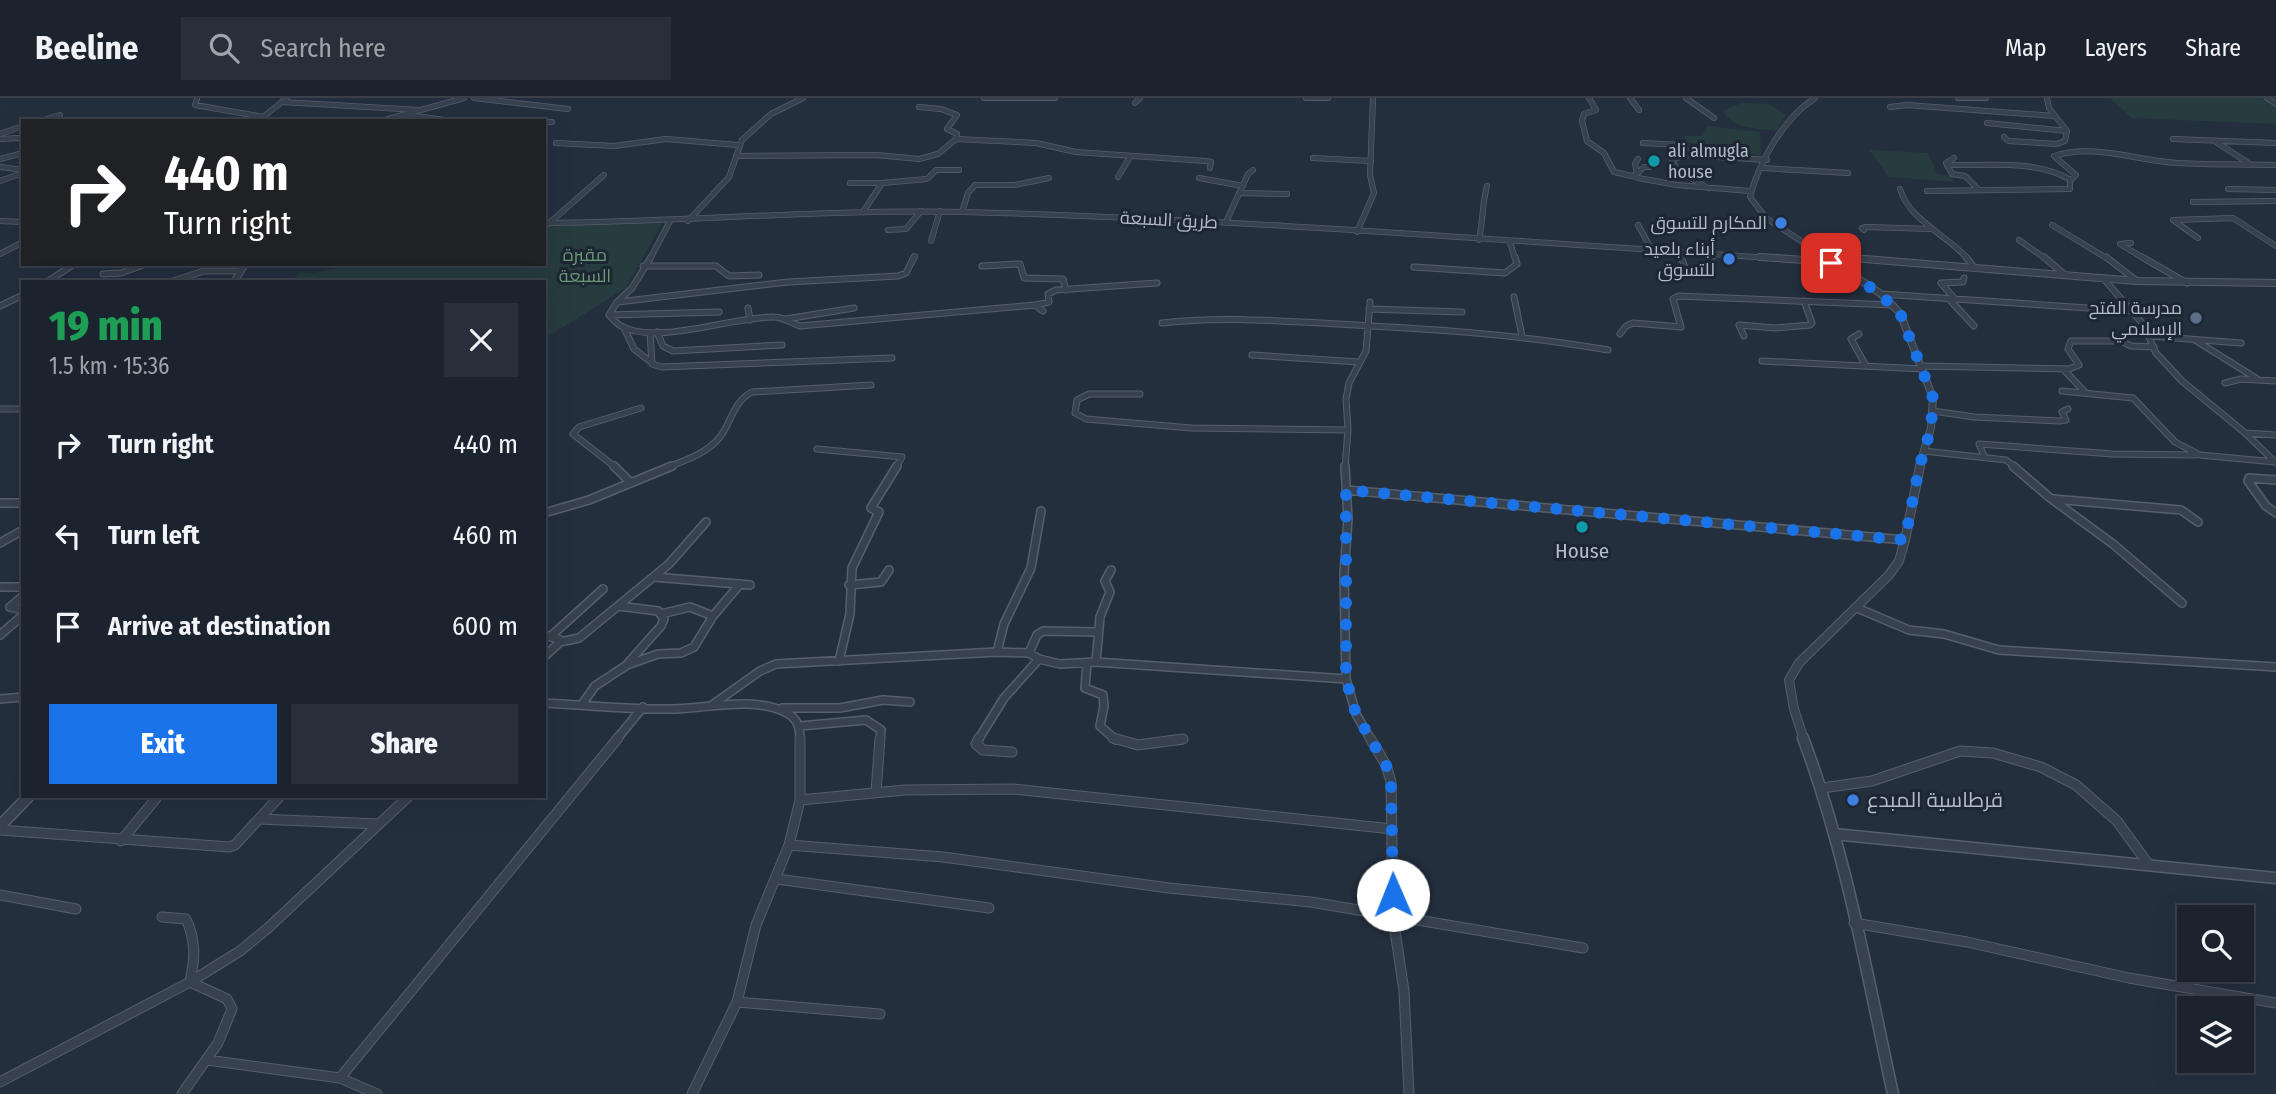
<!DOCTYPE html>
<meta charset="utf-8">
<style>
:root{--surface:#1b232e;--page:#282f3a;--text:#f1f3f6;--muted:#a0a4aa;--line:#39404a;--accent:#1a73e8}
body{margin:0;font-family:"Fira Sans Condensed",Cairo,sans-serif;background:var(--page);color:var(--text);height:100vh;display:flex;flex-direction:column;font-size:26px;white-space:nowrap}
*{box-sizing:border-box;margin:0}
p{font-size:23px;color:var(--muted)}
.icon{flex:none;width:38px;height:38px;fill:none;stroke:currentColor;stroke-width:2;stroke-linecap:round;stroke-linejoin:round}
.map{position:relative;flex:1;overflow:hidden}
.drawer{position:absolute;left:21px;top:182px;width:525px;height:518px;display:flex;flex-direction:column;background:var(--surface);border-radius:0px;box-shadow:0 7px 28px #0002,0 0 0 2px var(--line)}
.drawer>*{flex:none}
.hud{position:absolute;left:21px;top:21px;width:525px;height:147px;border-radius:0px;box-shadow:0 7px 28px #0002,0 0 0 2px var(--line);background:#202124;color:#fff;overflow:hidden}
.buttons{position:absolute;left:2177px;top:807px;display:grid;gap:14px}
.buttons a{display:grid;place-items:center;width:77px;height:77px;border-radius:0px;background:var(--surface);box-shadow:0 7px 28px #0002,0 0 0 2px var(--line);font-size:35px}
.pin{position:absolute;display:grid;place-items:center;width:60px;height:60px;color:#fff;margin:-30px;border-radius:14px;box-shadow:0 4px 10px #0006}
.me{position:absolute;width:77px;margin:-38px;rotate:359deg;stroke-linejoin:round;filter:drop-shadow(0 0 5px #0008)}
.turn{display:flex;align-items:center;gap:24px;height:147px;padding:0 28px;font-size:32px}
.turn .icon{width:91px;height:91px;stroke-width:2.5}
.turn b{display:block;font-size:49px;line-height:60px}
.round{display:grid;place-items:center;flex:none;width:74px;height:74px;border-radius:0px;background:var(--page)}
.overview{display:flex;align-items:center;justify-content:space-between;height:119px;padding:0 28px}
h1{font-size:42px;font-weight:800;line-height:52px;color:#1e9e55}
.action{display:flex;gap:14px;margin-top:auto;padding:14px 28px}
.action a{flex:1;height:80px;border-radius:0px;background:var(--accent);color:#fff;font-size:28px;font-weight:800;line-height:80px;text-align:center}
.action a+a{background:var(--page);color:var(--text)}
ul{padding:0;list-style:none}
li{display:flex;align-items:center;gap:21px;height:91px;padding:0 28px}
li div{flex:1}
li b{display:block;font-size:26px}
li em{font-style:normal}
header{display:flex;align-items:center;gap:42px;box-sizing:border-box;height:98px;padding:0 35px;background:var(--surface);border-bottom:2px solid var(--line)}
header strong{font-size:33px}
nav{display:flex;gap:38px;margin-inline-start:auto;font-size:24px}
.search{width:490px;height:63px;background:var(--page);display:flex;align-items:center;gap:18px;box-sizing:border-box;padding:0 24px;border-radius:0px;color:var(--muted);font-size:26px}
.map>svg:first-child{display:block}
.green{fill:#263c3f}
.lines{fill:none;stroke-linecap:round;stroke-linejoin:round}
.minor-far3-casing{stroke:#565f6c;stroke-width:6}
.minor-far2-casing{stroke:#565f6c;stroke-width:7}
.minor-far1-casing{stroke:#565f6c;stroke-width:10}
.minor-casing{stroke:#565f6c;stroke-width:11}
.tertiary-far3-casing{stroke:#565f6c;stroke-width:6}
.tertiary-far2-casing{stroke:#565f6c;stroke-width:8}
.tertiary-far1-casing{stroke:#565f6c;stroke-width:10}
.tertiary-casing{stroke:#565f6c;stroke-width:13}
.minor-far3{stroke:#38414e;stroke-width:4.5}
.minor-far2{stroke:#38414e;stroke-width:5}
.minor-far1{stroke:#38414e;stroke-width:7}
.minor{stroke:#38414e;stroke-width:9}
.tertiary-far3{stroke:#38414e;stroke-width:4.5}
.tertiary-far2{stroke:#38414e;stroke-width:6}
.tertiary-far1{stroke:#38414e;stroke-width:8}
.tertiary{stroke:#38414e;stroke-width:10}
.route{stroke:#1a73e8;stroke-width:12;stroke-dasharray:0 21.6}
.culture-dot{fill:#0f9aa8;stroke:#1d2633;stroke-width:2.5}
.shop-dot{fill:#3f7fe0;stroke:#1d2633;stroke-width:2.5}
.service-dot{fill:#5c6f8a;stroke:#1d2633;stroke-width:2.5}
.labels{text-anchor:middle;stroke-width:6;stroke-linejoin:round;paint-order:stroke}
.far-poi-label{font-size:18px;fill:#b4bcc9;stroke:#1d2633;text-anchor:end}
.far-street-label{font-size:18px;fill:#b4bcc9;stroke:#1d2633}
.far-park-label{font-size:18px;fill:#6b9a76;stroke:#1d2633}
.poi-label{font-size:21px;fill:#b4bcc9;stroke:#1d2633}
</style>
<header>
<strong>Beeline</strong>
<div class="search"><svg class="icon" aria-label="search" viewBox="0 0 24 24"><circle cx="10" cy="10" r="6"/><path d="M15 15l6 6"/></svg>Search here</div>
<nav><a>Map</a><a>Layers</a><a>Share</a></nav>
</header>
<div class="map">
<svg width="2276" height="996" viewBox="0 0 2276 996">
<rect width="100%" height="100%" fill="#242f3e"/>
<path class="green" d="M2110,0H2262L2276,11V26L2132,20Z
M1741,5L1769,6L1786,17L1776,33C1756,30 1733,31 1723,13Z
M1707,28L1760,34L1761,58L1687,44L1684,38H1702Z
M1869,52L1928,55L1937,76L1950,78L1955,84L1889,79Z
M662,125L626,190L544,241V184H290L301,174L314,175L355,166H544V126Z"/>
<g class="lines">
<g class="minor-far3-casing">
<path id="minor-far3" d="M474,0L568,11
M984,0H1055
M1306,0H1328
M1589,0L1596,12L1584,16L1582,23L1587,43L1604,55L1614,74L1632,78
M1630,0L1639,12
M1686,0L1714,20
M1958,0H1986
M2267,0L2276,6
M197,1L195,7L264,19
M282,4L419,12
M1135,5L1140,0
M919,9L941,11L957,17L947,31L957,36L956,41
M1890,9L1907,7L2055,18
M407,17L445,22L527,23
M40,23L60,17
M544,24H552
M1987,25L2067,33
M0,36L23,28
M2004,39L2008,43L2057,46L2065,43L2067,33L2049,10L2047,0
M0,41L19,40
M2173,41L2276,45
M2216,44L2250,66
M556,45L614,48L666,41L738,47
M1643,45L1682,47L1692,58
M736,58L876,57L919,61L938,56L956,41L1036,45L1076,54L1206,63L1211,64L1210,70
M1313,60L1371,63
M1954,60L1946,65L1952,76L1965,78L1978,91
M0,61L23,55
M1638,61L1635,66L1637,76L1632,78L1638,80L1677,87L1750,93
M1947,67C1988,68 2034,61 2071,82
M1763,70L1848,75
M1637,76L1644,69H1650
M1118,79L1130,59
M1199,80L1243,88
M0,83L23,75
M850,85H882L863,114
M882,85L927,81L936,72H959
M1708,90L1678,73L1672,62L1685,57L1767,62
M1900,91C1909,122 1947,137 1968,161
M2228,91L2276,92
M1927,93L2070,91V83L2076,77L2054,58C2094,45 2137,63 2178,65C2211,67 2243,66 2276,67
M1239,95L1287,96
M2193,104L2276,103
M962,114L968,95L975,87H1015L1049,80
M0,123L23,124
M688,123L729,79L742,42L771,16L803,0
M1226,124L1248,76L1253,72
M548,126L604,77
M1638,127L1652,152
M2052,127L2108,161
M888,132L906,131L921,113
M1864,132L1862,130L1866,129L1932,131
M1357,134L1374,95L1370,77L1373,0
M2198,140L2173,122L2233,120L2276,148
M1479,142C1483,123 1482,106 1487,88
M2019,142L2046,161
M931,143L940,113
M1510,144L1515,161
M2131,145L2120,146L2145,161
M1679,154L1682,161
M650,161L670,123
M914,161L915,158
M1711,161L1712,156"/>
</g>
<g class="minor-far2-casing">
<path id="minor-far2" d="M651,159L632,190L617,204L609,217C613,221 617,226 621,228C657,248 733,218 774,219C783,219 791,225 800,228L1035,207L1043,213
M1681,159L1687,175
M1966,159L1974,169
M2044,159L2065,177
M2106,159L2137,183
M2142,159L2187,185
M643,168H716L729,178L759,177
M982,168L1020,166L1024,180L1063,181L1066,192
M1414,169L1505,175L1517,166L1515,159
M1710,175L1712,159
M103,176L121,175L146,166
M2103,180L2143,226L2156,255L2182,283L2244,334L2276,365
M47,184L74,166
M170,184L204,173H241
M1881,196L2132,213
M1514,199L1522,238
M1949,201L1974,228
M1955,201L1941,185L1963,184L1964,180
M618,204L788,184L898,178L906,175L914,159
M1036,207L1049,204L1048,196L1056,192L1157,185
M0,208L23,197
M748,210L750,222
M1369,211L1462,214
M609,217L719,214
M786,221L854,210
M1162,225C1221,218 1279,223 1338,226C1429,231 1518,236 1608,252
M625,232L634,251L651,264
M657,234L663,248L673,253L782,247
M650,235L652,266L662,269L892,260
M1620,236L1626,228L1633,225L1681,229L1673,201L1678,198L1893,207
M1859,236L1851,241L1866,268
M1744,238L1739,227L1775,230L1810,227L1812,225L1804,203
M2149,238L2241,245
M2195,242L2259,282
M1252,257L1359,264
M1762,263L1923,271
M1922,268L2069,271L2079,267L2068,251L2071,243H2121L2131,248L2154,249
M2063,271L2084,293
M2225,285L2241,281L2276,283
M2062,293L2133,300L2175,344L2200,357L2275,364
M1140,296H1089L1077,302L1075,315L1086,321L1191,330L1348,332
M0,311H23
M1933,313L1974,319L2060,323L2066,322L2062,314L2068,311
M2245,335L2276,337
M817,351L902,359L896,369
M1924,353L2006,362L2015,369
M1984,358L1979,346L2113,356L2196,357
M615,369L573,336L579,329L641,310
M668,369C687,362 707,355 720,339C732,323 733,304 752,294L871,287
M1345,369L1348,332L1346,301L1349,285L1366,253L1370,204"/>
</g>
<g class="minor-far1-casing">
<path id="minor-far1" d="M614,368L631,385
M1345,368L1348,421L1344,475L1346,581L1356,616L1371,642
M2013,368L2049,399L2113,446L2182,505
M2276,382L2249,380L2248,383L2266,408L2276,415
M1346,392L1905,442
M2053,401L2181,412L2198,424
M0,405H23
M544,415L589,402L672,368
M0,445L23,432
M654,479L750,487
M849,487L881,484L889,472
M0,489H23
M618,508L658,513L664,521L661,528L628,565
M10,509L23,498
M10,509L23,512
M1857,510L1909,532L1944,536L1999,552L2276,569
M661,516L690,509L713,518
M0,537L23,517
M544,537L559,541L560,544L544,559
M551,538L603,491
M560,544L579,540L669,466L706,424
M997,554L1004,526L1031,470L1041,413
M1029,555L1037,537L1043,533L1098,534
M839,563L850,516L852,470L879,414L871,410L897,368
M1096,564L1100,519L1110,494L1105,483L1111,472
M1087,566L1085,590L1103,597L1104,608L1100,628L1116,642
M0,601L23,599
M544,605C587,607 631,612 674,611C709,610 755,598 787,615C798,621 800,630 800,642
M583,605L595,588L627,567L658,556L681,555L694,549L713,518L740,486
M712,607L760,573L776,566L997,554L1029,555L1039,561L1060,566L1096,564L1346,581
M782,610H840L883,602L910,604
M800,628L866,622L881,632L880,642
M616,642L643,609
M978,642L1004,600L1039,561
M1180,642L1183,641"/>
</g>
<g class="minor-casing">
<path id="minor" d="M979,640L976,646L983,652L1012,654
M1113,640L1138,647L1183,641
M1370,640L1386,667L1391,684L1393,819L1404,893L1409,996
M1822,690L1872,683L1960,653L1993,655L2041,669L2076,687L2117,723L2149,767
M876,694L880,640
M800,702L905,692L1014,691L1392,731
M259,721L280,698
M0,732L229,749L235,747L259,721L378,726
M121,743L158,698
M789,747L943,759L1169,790L1311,804L1583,850
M777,781L989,810
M0,797L76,811
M162,819L186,821C196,842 195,861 190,883
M1854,825L1967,844L2129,880L2276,905
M190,884L240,853L268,830L409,698
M737,904L880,916
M207,962L340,980L377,996
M340,980L618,640
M0,984L190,884L227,901L232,911L218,945L182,996
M692,996L737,904L756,827L789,747L800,702V640"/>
</g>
<g class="tertiary-far3-casing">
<path id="tertiary-far3" d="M1815,0C1784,20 1759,63 1750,99L1766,120L1824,158
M258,23L287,0
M381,23L464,0
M0,69L23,72
M544,125C684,124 823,111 963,114C1238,121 1512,143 1786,161
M0,156L23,144
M1827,158L1862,161"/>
</g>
<g class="tertiary-far2-casing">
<path id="tertiary-far2" d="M1760,159L1820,163
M1840,159L2137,183L2276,185
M1834,164L1881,196L1900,215L1933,300L1931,330L1919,369
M234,184L245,166"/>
</g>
<g class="tertiary-far1-casing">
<path id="tertiary-far1" d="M1804,642L1794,611L1789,582L1799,565L1889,477L1899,463L1905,442L1920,368"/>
</g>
<g class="tertiary-casing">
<path id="tertiary" d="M1803,640C1846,754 1867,877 1893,996
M0,728L29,698
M1834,736L2276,780"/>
</g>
<use href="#minor-far3" class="minor-far3"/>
<use href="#minor-far2" class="minor-far2"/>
<use href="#minor-far1" class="minor-far1"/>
<use href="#minor" class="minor"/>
<use href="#tertiary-far3" class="tertiary-far3"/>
<use href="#tertiary-far2" class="tertiary-far2"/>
<use href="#tertiary-far1" class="tertiary-far1"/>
<use href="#tertiary" class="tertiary"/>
</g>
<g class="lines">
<path class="route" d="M1393,797L1391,684L1386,667L1356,616L1346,581V392L1905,442L1919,370L1931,330L1933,300L1900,215L1881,197L1834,164L1831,165"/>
</g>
<g class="culture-dot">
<circle cx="1654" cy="63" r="7"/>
<circle cx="1582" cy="429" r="7"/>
</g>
<g class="shop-dot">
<circle cx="1781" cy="125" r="7"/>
<circle cx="1729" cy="161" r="7"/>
<circle cx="1853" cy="702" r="7"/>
</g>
<circle class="service-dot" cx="2196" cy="220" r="7"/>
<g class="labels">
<g class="far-poi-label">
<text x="1668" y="59" text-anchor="start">ali almugla<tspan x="1668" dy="21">house</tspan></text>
<text x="1767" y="131">المكارم للتسوق</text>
<text x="1715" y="157">أبناء بلعيد<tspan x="1715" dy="21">للتسوق</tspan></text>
<text x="2182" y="216">مدرسة الفتح<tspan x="2182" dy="21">الإسلامي</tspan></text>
</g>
<g class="far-street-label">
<text transform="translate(1169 122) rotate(3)" y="6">طريق السبعة</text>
</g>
<g class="far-park-label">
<text x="585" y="163">مقبرة<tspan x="585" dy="21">السبعة</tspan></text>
</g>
<g class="poi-label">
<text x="1582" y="460">House</text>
<text x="1867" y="709" text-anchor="start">قرطاسية المبدع</text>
</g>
</g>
</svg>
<div class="buttons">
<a><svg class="icon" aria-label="search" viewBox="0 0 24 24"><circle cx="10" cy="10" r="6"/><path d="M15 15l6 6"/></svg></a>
<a><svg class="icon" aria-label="layers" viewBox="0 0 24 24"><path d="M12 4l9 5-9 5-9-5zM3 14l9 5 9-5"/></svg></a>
</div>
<div class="pin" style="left:1831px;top:165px;background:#d93025"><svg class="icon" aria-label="arrive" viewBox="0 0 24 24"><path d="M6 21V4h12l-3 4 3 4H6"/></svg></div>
<svg class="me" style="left:1393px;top:797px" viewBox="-20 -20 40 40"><circle r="19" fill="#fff"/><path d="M0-13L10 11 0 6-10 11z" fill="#1a73e8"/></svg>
<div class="hud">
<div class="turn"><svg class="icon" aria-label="right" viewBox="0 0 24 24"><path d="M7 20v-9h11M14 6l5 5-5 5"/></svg><div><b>440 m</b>Turn right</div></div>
</div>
<section class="drawer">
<div class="overview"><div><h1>19 min</h1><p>1.5 km · 15:36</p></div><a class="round"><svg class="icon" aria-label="close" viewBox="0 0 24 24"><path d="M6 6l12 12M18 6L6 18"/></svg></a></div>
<ul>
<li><svg class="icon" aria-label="right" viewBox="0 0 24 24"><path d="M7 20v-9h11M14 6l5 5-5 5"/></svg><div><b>Turn right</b></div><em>440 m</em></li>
<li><svg class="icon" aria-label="left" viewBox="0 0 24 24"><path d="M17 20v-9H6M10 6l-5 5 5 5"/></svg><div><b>Turn left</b></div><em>460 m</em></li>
<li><svg class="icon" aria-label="arrive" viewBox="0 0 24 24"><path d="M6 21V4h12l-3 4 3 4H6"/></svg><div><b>Arrive at destination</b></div><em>600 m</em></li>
</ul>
<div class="action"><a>Exit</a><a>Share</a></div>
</section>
</div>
